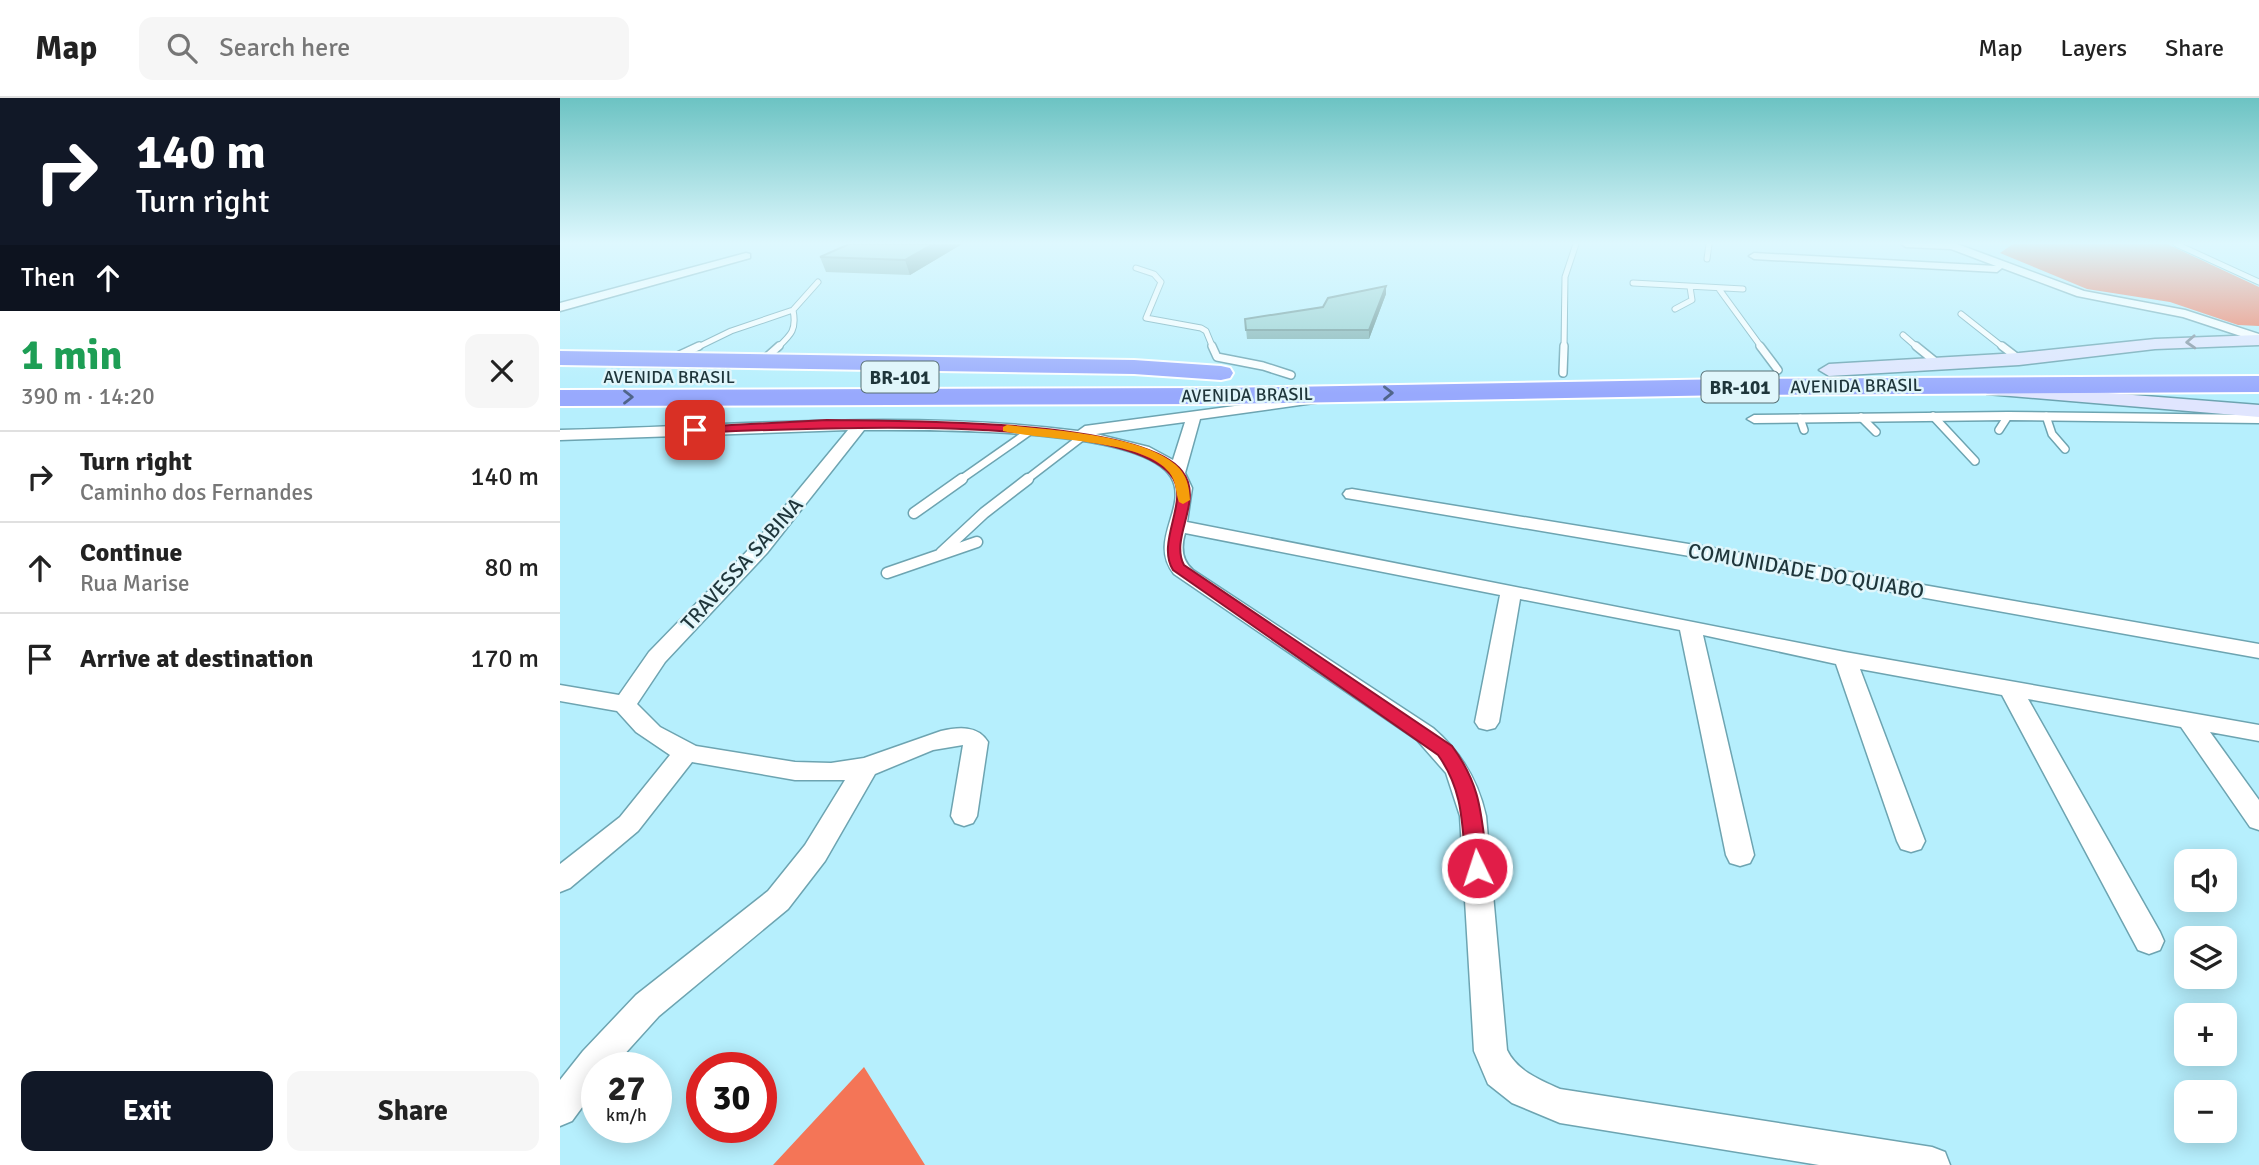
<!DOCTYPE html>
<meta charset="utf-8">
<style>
:root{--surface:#fff;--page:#f6f6f6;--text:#222;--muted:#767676;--line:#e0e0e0;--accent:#111827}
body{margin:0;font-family:Signika,sans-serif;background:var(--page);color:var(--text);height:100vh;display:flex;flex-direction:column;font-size:26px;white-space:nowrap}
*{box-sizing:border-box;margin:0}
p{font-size:23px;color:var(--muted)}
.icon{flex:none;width:38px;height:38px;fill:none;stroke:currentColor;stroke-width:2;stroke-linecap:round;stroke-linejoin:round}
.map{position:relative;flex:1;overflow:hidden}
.sheet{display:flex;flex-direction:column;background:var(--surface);width:560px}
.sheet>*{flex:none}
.hud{background:#111827;color:#fff;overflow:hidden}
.tools{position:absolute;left:1614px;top:751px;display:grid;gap:14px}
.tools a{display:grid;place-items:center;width:63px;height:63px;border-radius:14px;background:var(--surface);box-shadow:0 4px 18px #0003;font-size:35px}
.speed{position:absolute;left:21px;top:954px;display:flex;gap:14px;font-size:35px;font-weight:700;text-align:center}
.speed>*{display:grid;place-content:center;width:91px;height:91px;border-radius:50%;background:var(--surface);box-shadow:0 4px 18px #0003;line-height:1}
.speed small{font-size:18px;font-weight:400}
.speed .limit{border:10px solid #d22;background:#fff;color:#111}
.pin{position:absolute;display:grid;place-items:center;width:60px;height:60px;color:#fff;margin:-30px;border-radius:14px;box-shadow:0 4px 10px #0006}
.me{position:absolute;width:77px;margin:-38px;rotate:356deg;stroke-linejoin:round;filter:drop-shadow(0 0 5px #0008)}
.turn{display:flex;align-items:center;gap:24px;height:147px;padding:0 21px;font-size:32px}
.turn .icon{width:91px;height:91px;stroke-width:2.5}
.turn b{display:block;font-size:49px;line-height:60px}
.then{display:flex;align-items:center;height:66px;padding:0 21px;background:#0003;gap:14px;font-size:26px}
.round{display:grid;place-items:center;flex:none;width:74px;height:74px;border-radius:14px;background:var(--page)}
.overview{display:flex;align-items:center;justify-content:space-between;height:119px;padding:0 21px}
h1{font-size:42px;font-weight:700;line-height:52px;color:#1e9e55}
.primary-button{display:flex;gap:14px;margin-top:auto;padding:14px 21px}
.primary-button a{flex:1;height:80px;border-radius:14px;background:var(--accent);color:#fff;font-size:28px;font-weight:700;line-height:80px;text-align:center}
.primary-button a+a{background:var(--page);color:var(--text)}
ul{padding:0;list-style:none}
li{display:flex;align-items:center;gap:21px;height:91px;padding:0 21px;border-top:2px solid var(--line)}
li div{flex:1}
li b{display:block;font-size:26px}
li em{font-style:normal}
header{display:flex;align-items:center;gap:42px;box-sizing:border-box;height:98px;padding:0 35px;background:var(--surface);border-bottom:2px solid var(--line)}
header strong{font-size:33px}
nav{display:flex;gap:38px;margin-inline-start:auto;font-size:24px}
.search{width:490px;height:63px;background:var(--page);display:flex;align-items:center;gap:18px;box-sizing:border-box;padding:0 24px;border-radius:14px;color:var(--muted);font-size:26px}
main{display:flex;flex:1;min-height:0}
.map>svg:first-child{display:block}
.forest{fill:#f47557}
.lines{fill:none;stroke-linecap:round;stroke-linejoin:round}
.lane-far2-casing{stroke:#6da4b1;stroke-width:7}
.lane-far1-casing{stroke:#6da4b1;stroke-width:10}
.lane-casing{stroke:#6da4b1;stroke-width:13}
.street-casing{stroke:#6da4b1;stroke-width:3}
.secondary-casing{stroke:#6da4b1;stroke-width:3}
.highway-casing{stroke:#fff;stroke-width:4}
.lane-far2{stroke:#fff;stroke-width:5}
.lane-far1{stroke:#fff;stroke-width:7}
.lane{stroke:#fff;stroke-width:10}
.street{fill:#fff;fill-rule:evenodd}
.secondary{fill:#e0e5fe;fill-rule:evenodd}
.highway{fill:#98a9fd;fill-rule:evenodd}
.wall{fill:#7eafaf}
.shaded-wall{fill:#668f8e}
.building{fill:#92cccb;stroke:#668f8e;stroke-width:2}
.oneway{stroke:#808e9c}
.oneway2{stroke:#4f6489}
.route{fill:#e11d48;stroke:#92132f;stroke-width:2}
.slow{fill:#f59e0b}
.labels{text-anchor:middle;stroke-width:5;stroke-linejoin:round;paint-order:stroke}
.far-street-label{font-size:18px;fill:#1f363b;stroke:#e0f6fb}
.shield{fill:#e0f6fb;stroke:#597075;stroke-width:2}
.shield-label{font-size:19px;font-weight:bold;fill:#1f363b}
.street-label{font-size:21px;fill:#1f363b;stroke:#e0f6fb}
</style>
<header>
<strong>Map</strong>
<div class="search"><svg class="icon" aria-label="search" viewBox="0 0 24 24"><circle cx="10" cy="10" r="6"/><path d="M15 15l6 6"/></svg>Search here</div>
<nav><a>Map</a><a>Layers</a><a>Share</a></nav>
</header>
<main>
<section class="sheet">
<div class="hud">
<div class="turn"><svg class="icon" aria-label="right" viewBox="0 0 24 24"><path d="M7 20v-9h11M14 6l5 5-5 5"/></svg><div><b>140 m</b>Turn right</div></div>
<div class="then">Then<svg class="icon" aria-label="ahead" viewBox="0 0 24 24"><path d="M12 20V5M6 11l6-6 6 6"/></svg></div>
</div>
<div class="overview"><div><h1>1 min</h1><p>390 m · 14:20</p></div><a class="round"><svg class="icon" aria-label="close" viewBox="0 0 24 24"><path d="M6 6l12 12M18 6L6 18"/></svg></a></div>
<ul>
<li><svg class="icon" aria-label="right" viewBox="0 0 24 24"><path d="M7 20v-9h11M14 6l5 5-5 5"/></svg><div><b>Turn right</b><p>Caminho dos Fernandes</p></div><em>140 m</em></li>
<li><svg class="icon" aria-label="ahead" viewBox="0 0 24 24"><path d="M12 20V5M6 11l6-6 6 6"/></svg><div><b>Continue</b><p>Rua Marise</p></div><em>80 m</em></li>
<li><svg class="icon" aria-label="arrive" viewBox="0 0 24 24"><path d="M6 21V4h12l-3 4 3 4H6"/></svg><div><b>Arrive at destination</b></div><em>170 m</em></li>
</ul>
<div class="primary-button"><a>Exit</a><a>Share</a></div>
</section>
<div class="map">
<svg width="1699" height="1067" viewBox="0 0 1699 1067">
<rect width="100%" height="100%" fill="#b6effd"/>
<path class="forest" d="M1453,146H1607L1699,189V228L1678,227L1610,204L1527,191L1440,155Z
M304,969L365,1067H213Z"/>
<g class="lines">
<g class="lane-far2-casing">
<path id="lane-far2" d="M1616,146L1699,184
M1147,161L1149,146
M576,170L594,176L601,184L586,220L641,230L646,233L653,250
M1073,185L1183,191
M1159,191L1202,250
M1115,211L1132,202L1130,189
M1401,216L1444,250
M1343,237L1358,250
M136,250L171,233L233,212
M217,250C231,237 237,232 233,212L258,184
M1004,250L1005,179L1016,146"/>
</g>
<g class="lane-far1-casing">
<path id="lane-far1" d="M652,248L657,259L703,268L731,277
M1200,248L1218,272
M1356,248L1377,265
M1442,248L1459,261
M111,261L139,248
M201,264L219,248
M1003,275L1004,248
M1373,318L1415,363
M1486,318L1492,336L1505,351
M1301,319L1316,334
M1240,320L1244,332
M1439,332L1448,318
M400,382L470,333
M466,382L522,339"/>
</g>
<g class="lane-casing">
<path id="lane" d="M354,415L402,381
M381,455L424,415L468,381
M327,475L417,444"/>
</g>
<g class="street-casing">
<path id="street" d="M1341,146H1397L1524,193L1625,212L1699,236V244L1623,219L1517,198L1442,170L1437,174L1194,161L1189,158L1194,155L1436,168L1391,151L1346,149Z
M186,155L190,156V160L0,213V205Z
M756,297L763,301L761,304L640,321L625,375L632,390L627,424L1285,554L1699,627V643L1650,634L1699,702V732L1690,729L1621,629L1468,601L1600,834L1604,843L1600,852L1589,856L1578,852L1442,597L1300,571L1365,743L1361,751L1351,754L1341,751L1337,743L1276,566L1143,537L1194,757L1190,765L1180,768L1170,765L1166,757L1120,532L960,501L939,624L935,630L927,632L919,630L915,624L940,497L625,435C621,449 621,462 633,472L873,630C901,654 918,682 926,718L947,952C957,973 980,982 1000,991L1372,1049L1385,1054L1390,1067H1259L1000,1025L952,1005L928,986L914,953L900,718L886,675L857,642L614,476C587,442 629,409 611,379C580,328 363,332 304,332L207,455L105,564L77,606L100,629L136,648L235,664L271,665L304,660L381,633C398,629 418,627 428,644L417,718L413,725L404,728L395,725L391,718L403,647L373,652L315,676L265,763L228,811L99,918L52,970H37V989L12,1023L0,1028V982L23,953L76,897L208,793L245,747L285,682H235L132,664L78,733L10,790L0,794V766L60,719L110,657L76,634L57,613L0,603V587L59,597L89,554L193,447L288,332L0,342V332C172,328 346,311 518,333L525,328ZM625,324L613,362L589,349L536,336Z
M1448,314L1699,317V325L1448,322L1194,325L1187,321L1194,317Z
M792,391L1159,451L1699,546V560L1159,463L786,400L783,396L786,392Z"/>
</g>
<g class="secondary-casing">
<path id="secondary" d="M1699,237V247L1595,251L1459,267L1269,278L1259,272L1269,266L1459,255L1595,241Z
M1434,286L1699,307V319L1427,296L1424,292L1427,288Z"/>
</g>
<g class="highway-casing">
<path id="highway" d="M0,253L574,262L661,268L670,270L673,275L670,280L661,282L574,276L0,267Z
M1699,278V294L1172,297L662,306L0,308V292L662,290L1172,281Z"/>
</g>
<use href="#lane-far2" class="lane-far2"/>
<use href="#lane-far1" class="lane-far1"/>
<use href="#lane" class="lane"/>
<use href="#street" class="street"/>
<use href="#secondary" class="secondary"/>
<use href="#highway" class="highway"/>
</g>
<path class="wall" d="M289,146H402L350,177L266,174L260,159Z
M826,188V196L809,241H687L685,221L763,209Z"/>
<path class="shaded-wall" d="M373,146H402L350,177L345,162Z
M826,188V196L809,241V232Z"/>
<path class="building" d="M289,146H373L345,162L260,159Z
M826,188L809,232H686L685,221L763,209L768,200Z"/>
<defs><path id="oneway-chevron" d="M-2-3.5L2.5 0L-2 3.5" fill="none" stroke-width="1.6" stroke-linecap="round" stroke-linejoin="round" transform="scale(1.75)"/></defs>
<use class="oneway" href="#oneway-chevron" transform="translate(1631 244) rotate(177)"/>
<g class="oneway2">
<use href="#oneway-chevron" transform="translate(828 295) rotate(-1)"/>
<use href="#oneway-chevron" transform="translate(68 299)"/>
</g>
<linearGradient id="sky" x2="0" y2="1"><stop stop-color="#6cc3c3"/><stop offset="0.49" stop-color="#def8fe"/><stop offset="1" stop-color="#def8fe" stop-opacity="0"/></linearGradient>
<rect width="1699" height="296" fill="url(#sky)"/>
<path class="route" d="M267,322C336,323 580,320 622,373C645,402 609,439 624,467L892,648C923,690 921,720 928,770L924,776L917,779L910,776L906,770C902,728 904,693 878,657L613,472C595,443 632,400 610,376C554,313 223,331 135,335L130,332L135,329Z"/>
<path class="slow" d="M447,327C491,332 583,337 616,367C627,377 629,388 630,402L623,406L619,404C615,394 617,384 609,374C584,341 482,342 443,333V329Z"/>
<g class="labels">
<g class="far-street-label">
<text x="109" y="285">AVENIDA BRASIL</text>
<text transform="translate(1296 288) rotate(-1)" y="6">AVENIDA BRASIL</text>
<text transform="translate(687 297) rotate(-1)" y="6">AVENIDA BRASIL</text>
</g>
<g class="shield">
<rect x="301.5" y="263.5" width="77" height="31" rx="5"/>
<rect x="1141.5" y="273.5" width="77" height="31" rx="5"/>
</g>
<g class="shield-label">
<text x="340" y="286">BR-101</text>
<text x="1180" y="296">BR-101</text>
</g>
<g class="street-label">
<text transform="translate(182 466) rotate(-48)" y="7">TRAVESSA SABINA</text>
<text transform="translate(1246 473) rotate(10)" y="7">COMUNIDADE DO QUIABO</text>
</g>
</g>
</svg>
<div class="tools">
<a><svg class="icon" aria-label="sound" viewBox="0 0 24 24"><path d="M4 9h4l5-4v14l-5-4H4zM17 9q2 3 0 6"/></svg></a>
<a><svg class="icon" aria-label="layers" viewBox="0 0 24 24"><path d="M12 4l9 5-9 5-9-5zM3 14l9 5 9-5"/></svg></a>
<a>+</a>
<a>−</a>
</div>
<div class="speed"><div>27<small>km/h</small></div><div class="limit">30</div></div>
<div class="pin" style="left:135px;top:332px;background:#d93025"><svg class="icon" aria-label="arrive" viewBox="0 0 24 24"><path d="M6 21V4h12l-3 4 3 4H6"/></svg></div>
<svg class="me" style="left:917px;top:770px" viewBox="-20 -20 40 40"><circle r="17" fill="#e11d48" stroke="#fff" stroke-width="3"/><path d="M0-11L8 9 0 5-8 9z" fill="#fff"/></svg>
</div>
</main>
